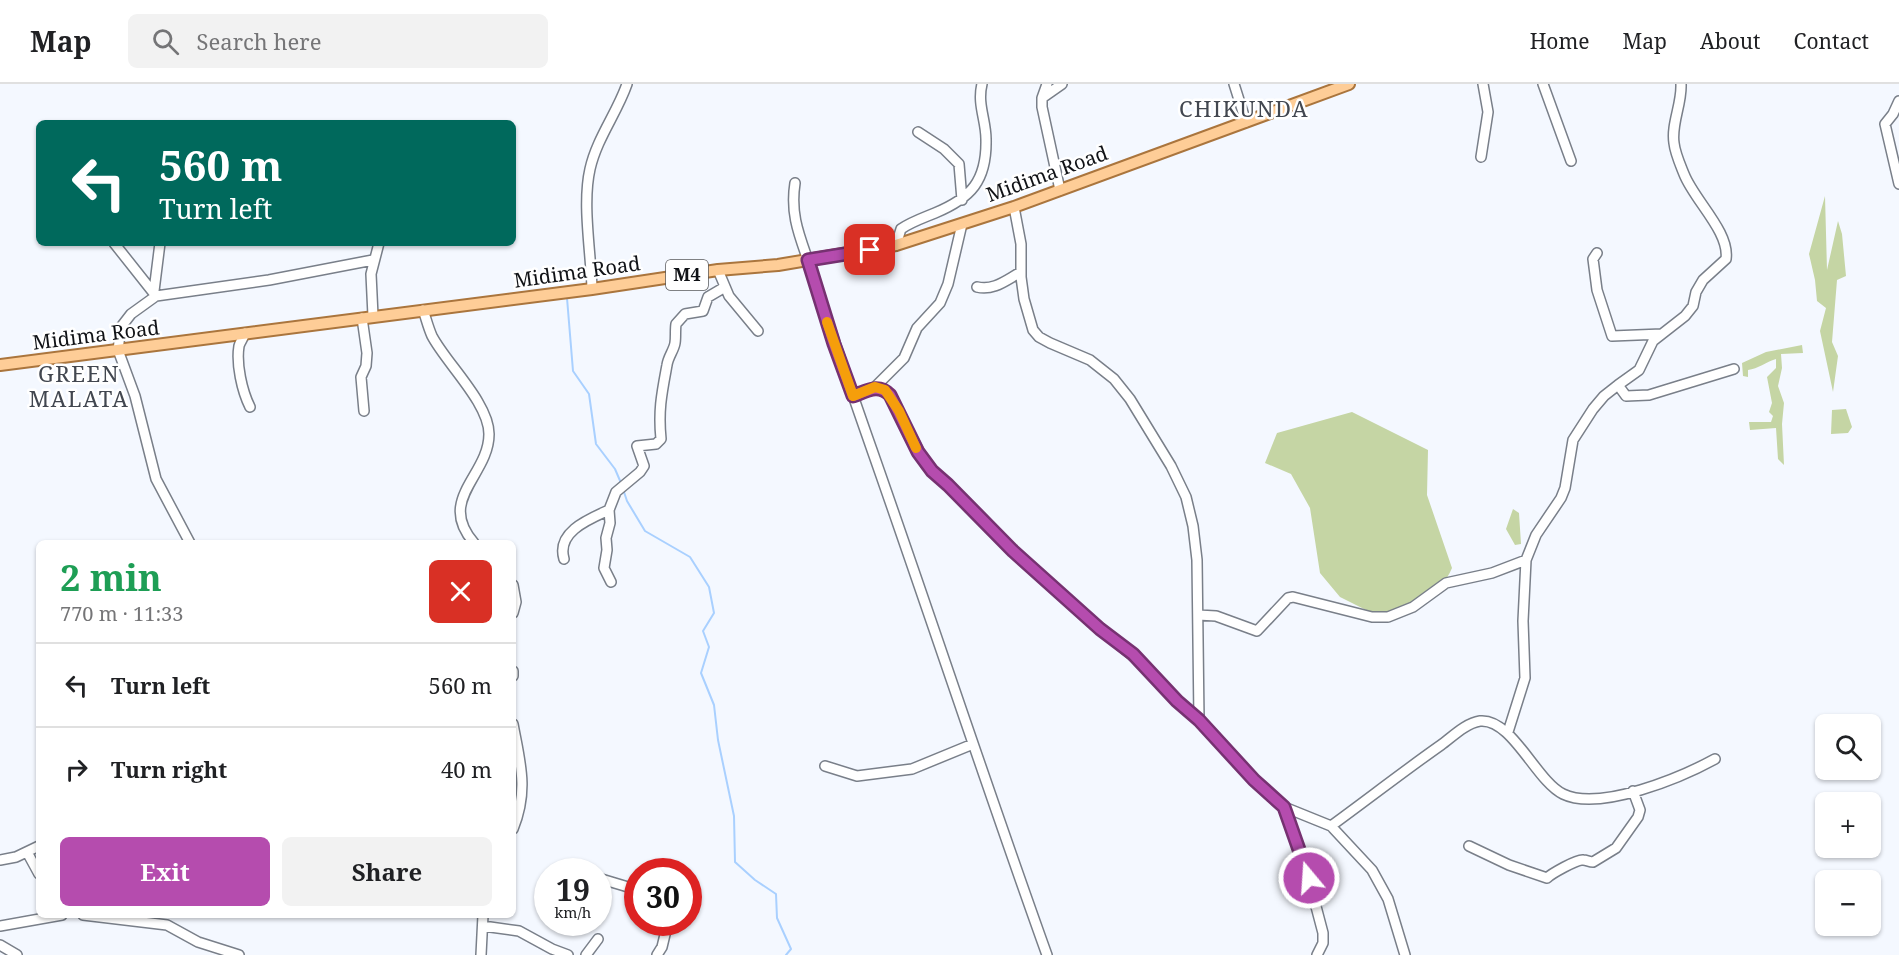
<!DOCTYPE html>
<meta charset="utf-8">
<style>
:root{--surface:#fff;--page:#f2f2f2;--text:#202124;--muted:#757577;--line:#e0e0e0;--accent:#b54cae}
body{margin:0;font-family:"Noto Serif",serif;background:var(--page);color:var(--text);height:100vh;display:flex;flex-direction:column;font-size:22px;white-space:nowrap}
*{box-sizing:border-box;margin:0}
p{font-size:20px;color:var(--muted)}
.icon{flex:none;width:33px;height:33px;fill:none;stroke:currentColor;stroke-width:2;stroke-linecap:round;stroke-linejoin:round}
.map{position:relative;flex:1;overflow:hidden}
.side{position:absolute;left:36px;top:456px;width:480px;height:378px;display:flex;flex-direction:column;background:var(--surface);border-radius:9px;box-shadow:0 2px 4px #0004}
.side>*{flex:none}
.guide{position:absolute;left:36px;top:36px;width:480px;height:126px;border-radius:9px;box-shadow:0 2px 4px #0004;background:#00695c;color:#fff;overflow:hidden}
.controls{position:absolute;left:1815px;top:630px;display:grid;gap:12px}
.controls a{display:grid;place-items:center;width:66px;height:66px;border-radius:9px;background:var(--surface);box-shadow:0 2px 4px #0004;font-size:30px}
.speed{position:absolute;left:534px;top:774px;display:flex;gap:12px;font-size:30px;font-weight:700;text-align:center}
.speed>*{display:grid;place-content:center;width:78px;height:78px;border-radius:50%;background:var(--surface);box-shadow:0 2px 4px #0004;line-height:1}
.speed small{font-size:15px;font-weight:400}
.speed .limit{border:9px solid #d22;background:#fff;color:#111}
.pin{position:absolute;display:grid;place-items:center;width:51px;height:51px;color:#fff;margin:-26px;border-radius:12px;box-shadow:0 3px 9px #0006}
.me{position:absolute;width:66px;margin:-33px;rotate:342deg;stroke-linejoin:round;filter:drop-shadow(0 0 4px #0008)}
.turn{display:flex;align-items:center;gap:21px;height:126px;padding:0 24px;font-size:27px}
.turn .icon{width:78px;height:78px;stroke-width:2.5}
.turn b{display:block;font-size:42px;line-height:51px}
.round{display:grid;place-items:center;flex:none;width:63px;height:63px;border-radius:9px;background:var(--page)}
.overview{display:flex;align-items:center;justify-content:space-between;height:102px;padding:0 24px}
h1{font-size:36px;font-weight:700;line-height:45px;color:#1e9e55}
.action{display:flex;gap:12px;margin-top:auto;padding:12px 24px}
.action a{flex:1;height:69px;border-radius:9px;background:var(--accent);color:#fff;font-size:24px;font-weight:700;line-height:69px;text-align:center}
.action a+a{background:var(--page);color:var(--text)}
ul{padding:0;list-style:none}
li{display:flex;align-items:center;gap:18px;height:84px;padding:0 24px;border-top:2px solid var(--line)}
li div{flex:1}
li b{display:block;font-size:22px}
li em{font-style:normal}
header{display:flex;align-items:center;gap:36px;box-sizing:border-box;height:84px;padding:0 30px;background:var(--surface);border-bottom:2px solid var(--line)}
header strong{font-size:28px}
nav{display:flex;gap:33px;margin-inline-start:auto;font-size:21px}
.search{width:420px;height:54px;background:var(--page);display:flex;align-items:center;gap:15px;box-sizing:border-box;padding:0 21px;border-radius:9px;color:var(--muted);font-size:22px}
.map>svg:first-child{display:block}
.green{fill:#c5d5a4}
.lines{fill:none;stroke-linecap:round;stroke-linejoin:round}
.stream{stroke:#a9d0ff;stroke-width:2}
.minor-casing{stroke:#797f89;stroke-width:12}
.major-casing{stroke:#aa753d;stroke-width:14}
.minor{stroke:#fff;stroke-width:9}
.major{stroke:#fecd97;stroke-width:10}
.route-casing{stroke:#763171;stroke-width:15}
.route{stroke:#b54cae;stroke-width:10}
.slow{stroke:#f59e0b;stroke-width:10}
.labels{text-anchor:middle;stroke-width:5;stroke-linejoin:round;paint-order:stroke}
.shield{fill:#fff;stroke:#58595c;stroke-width:1.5}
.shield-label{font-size:18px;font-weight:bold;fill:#101216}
.street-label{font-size:20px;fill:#101216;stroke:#fff}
.quarter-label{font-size:22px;letter-spacing:1.5px;fill:#424750;stroke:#fff}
</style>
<header>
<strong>Map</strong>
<div class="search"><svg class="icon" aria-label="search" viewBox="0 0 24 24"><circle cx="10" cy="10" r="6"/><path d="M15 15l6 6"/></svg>Search here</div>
<nav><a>Home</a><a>Map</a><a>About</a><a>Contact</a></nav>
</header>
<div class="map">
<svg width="1899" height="871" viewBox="0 0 1899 871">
<rect width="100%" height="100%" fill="#f4f8ff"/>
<path class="green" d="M1825,112L1827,186L1838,137L1842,150L1846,192L1837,196L1832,258L1838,272L1833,308L1820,247L1826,224L1817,217L1815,196L1809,170Z
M1802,261L1803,269L1781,270L1782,284L1778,302L1784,319L1782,340L1784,381L1778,375L1776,344L1750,346L1749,338H1771L1773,332L1769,328L1772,319L1767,293L1776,284V275C1766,278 1758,285 1748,286V293L1743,292L1742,279L1766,268Z
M1846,325L1852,343L1848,349L1831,350L1832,326Z
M1352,328L1428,366L1427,411L1452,484C1441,512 1406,524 1380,533L1340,513L1320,489L1310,424L1291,390L1265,379L1277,349Z
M1513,425L1519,429L1521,460L1515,461L1506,445Z"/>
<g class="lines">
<path class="stream" d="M567,214L573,287L589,310L596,360L615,385L621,399
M623,405L627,417L645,447L690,473L709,503L714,529L703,547L709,563L701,589L714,621L718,656L734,732L735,778L755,796L776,810L777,834L791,865L786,871"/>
<g class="minor-casing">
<path id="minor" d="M1047,0L1042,14V23L1060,106
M1234,0L1246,38
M1543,0L1571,77
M1681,0C1682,20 1671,40 1674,59C1675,69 1680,80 1684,90C1694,116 1730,148 1726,175L1703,196L1696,208L1693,222L1685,232L1653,257L1639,286L1618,301L1626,312L1649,311L1734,285
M1042,14L1062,0
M1899,17L1893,30L1885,40L1899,100
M918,48L944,65L959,80L962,116
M1481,73L1488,28L1483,0
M795,99C789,137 804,160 814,195C832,252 852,309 872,366C931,534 987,704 1047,871
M1014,123L1021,160V193L1024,215L1033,246L1039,253L1050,259L1090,276L1114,295L1130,315L1171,382L1186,413L1193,442L1197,476L1199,636
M114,159L156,212
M896,161L901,145C911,138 923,134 935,129C971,114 987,97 986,55C986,36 977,20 982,0
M1597,169L1593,175L1597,206L1612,252L1662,250
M718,186L729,212L758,247
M977,203C994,207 1006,196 1021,188
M592,205C591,168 582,120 590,85C597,54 617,29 627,0
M154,207L160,159
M423,226C426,234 428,243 432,252C446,279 489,319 489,350C489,392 436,415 474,459
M373,232L371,190L379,159
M362,234L367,269L366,282L361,293L364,327
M245,249C244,253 240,258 239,262C236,280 242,307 250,323
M875,303L885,306L890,311L926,381L948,401L969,424L1013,467L1100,545L1144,581L1177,617L1199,636L1254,696L1284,723L1331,742L1372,786L1388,815L1405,871
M853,312L875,303L904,274L917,244L940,219L948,200L962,140
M190,459L156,395L135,312L118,266L121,243L131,230L156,212L269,196L373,176
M564,475C556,448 589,435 609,426
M611,498L604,484L607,466L606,454L610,439L609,426L616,408L640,388L644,382L637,362L656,360L661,355C658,326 662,308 667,281C668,273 674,266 675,259C676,253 675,246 676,240L685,230L703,227L708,213L725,203
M513,501L516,518L513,529
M1198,531L1216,532L1257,547L1288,514L1293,513L1372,533H1388L1413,523L1446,499L1492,489L1526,476
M513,587V592
M513,640C520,678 529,706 513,745
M1508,648L1525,594L1523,537L1526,476L1536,451L1561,414L1565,404L1573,356L1593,325L1604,312L1618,301
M825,682L857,692L912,685L973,660
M1284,723L1304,777L1323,849V859L1317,871
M1331,742C1368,715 1404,687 1441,661C1452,653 1466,639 1480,637C1512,634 1536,697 1563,710C1600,728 1682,693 1715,675
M1469,762L1509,781L1547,794C1551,790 1577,775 1583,776C1587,776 1589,778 1593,778L1616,764L1638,733L1640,726L1633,707
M27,768L39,790
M0,776L16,773L39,762
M598,794L638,806
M83,831L167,841L198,858L239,871
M0,842L62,831
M483,842L519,847L552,865L568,871
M0,861L17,871
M481,871L483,831
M586,871L598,855
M657,871L662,863L668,838"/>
</g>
<g class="major-casing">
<path id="major" d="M0,281L592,205L718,186L778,181L896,161L1014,123L1349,0"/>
</g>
<use href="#minor" class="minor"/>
<use href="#major" class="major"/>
</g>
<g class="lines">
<g class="route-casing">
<path id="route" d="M870,166L808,176L834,260L853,312C867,307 878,299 890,311L918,368L932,387L948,401L1013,467L1100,545L1133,570L1177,617L1199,636L1254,696L1284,723L1309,794"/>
</g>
<use href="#route" class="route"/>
<path class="slow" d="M827,238L853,312L875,303L885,306L899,327L916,364"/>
</g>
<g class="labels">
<rect class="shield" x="666" y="176" width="42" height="30" rx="4.5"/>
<g class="shield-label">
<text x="687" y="197">M4</text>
</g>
<g class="street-label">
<text transform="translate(1047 90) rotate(-20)" y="7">Midima Road</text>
<text transform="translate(577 188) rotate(-8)" y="7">Midima Road</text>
<text transform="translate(96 251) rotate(-7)" y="7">Midima Road</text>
</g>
<g class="quarter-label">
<text x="1244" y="33">CHIKUNDA</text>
<text x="79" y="298">GREEN<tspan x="79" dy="25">MALATA</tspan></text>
</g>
</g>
</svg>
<div class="controls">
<a><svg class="icon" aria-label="search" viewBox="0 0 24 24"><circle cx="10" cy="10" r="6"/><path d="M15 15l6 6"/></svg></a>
<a>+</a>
<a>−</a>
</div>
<div class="speed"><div>19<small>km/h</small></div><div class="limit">30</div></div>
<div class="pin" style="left:870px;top:166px;background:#d93025"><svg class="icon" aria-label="arrive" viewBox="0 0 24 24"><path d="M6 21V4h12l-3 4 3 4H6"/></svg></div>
<svg class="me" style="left:1309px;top:794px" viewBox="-20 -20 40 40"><circle r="17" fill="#b54cae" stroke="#fff" stroke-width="3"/><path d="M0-11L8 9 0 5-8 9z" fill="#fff"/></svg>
<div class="guide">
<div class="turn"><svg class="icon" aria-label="left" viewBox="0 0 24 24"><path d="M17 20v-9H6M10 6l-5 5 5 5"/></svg><div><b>560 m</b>Turn left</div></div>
</div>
<section class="side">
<div class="overview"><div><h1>2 min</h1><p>770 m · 11:33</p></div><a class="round" style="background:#d93025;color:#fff"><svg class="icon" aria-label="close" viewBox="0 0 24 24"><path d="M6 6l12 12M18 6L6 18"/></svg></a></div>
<ul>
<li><svg class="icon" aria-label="left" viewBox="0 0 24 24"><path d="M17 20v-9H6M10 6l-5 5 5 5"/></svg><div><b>Turn left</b></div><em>560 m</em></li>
<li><svg class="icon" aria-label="right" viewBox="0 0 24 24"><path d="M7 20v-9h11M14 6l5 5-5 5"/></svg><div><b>Turn right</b></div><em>40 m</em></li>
</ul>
<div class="action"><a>Exit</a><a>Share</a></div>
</section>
</div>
